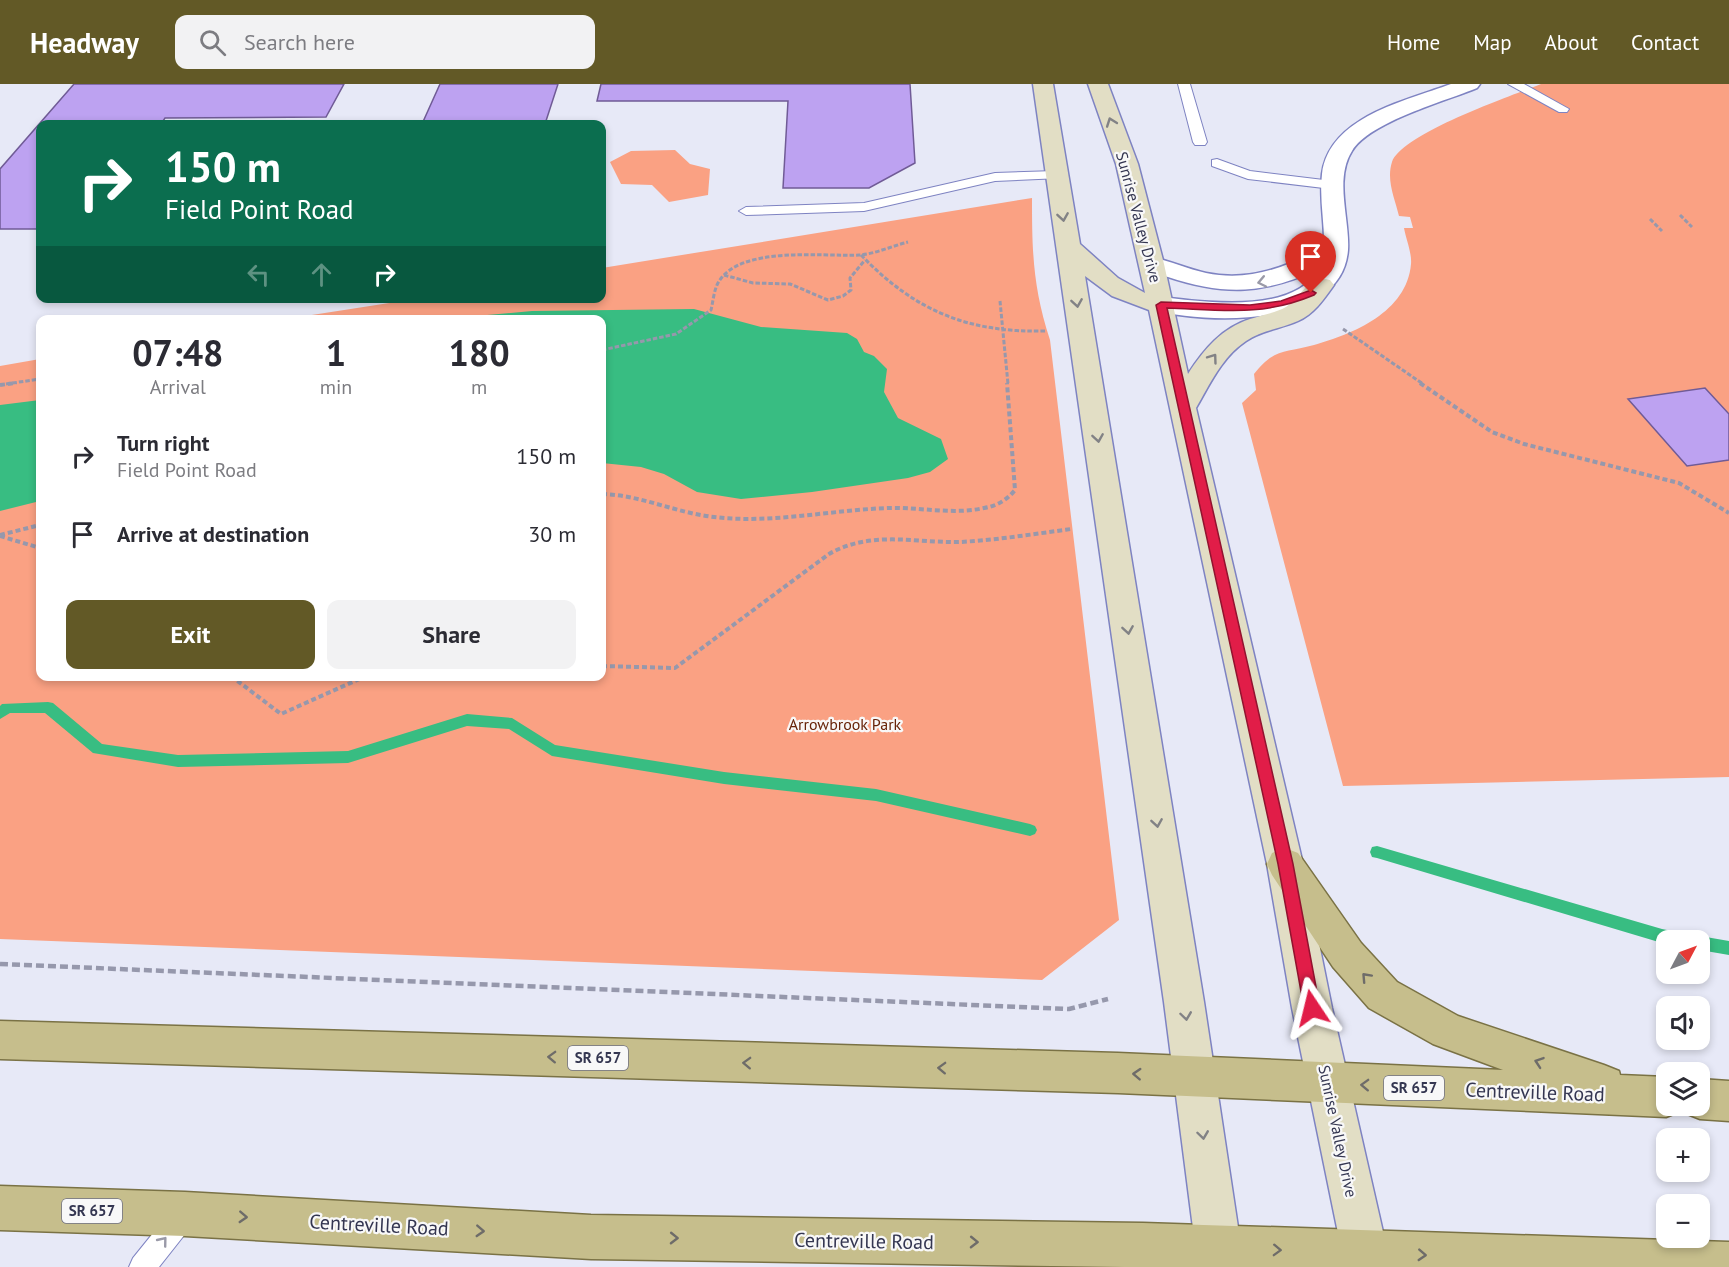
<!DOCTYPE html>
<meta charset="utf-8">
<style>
:root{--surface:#fff;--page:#f2f2f3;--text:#2b2b33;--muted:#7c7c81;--accent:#625926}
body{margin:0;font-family:"PT Sans",sans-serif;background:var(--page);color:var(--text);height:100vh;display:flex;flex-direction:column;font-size:22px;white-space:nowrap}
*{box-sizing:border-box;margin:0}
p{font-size:20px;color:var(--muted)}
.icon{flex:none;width:33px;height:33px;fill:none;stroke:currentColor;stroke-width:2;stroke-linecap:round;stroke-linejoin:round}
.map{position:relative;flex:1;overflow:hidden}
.side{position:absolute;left:36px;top:231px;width:570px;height:366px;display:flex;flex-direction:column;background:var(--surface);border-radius:12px;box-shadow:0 3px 9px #0003}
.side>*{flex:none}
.guide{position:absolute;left:36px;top:36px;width:570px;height:183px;border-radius:12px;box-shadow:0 3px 9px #0003;background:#0b6e4f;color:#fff;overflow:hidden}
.needle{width:39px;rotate:49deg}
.buttons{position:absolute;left:1656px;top:846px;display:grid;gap:12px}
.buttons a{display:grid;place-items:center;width:54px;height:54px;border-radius:12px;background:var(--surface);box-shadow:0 3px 9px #0003;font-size:30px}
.pin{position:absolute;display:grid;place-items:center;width:51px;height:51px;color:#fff;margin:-62px -26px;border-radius:50% 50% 50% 0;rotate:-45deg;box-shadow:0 0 6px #0007}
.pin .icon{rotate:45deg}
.me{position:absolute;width:66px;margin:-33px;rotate:350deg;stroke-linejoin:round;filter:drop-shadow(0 0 4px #0008)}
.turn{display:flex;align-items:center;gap:21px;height:126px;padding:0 30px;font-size:27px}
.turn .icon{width:78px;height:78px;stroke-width:2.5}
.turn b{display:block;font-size:42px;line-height:51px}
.lanes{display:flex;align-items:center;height:57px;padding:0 30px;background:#0003;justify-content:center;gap:30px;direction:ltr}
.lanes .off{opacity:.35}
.eta{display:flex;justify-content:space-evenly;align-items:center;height:102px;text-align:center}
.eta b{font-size:36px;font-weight:600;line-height:42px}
.button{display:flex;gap:12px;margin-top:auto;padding:12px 30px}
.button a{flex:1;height:69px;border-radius:12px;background:var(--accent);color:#fff;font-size:24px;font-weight:600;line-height:69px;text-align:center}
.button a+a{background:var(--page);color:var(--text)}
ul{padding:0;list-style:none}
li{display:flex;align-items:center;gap:18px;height:78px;padding:0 30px}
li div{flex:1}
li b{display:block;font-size:22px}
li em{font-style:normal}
header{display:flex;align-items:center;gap:36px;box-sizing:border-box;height:84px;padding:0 30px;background:var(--accent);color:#fff}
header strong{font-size:28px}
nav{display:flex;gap:33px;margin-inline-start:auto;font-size:21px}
.search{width:420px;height:54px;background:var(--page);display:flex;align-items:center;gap:15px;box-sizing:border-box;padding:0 21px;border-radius:12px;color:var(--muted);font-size:22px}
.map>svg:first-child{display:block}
.green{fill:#faa183}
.water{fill:#38bd82}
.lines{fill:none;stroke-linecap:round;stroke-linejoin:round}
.stream{fill:#38bd82;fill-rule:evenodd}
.building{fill:#bda2f1;stroke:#705b96;stroke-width:1.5}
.lane-casing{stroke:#7e83c2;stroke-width:2}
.street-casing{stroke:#7e83c2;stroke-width:3}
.secondary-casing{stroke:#7e83c2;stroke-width:3}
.primary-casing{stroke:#7a7245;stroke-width:3}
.path-far2{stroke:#9698ac;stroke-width:3;stroke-dasharray:4.5 2;stroke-linecap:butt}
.path-far1{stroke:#9698ac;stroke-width:4;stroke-dasharray:5 3;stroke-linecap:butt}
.path{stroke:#9698ac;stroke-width:4.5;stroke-dasharray:8 4;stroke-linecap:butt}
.lane{fill:#fff;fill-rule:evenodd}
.street{fill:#fff;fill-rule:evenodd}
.secondary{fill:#e2dec5;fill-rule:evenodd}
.primary{fill:#c6be8c;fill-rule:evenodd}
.oneway{stroke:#828285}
.oneway2{stroke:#9a9aa8}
.oneway3{stroke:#6e6c69}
.route{fill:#e11d48;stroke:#92132f;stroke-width:1.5}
.labels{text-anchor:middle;stroke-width:4.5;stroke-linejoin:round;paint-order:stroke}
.shield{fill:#f8f8f8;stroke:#6f7083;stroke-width:1.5}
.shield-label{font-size:15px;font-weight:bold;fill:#343651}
.street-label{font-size:16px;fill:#343651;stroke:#f8f8f8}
.park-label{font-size:16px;fill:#682409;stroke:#f8f8f8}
.near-street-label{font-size:20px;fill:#343651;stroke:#f8f8f8}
</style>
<header>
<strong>Headway</strong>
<div class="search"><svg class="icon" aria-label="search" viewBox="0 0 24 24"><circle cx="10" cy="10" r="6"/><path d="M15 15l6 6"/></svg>Search here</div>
<nav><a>Home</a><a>Map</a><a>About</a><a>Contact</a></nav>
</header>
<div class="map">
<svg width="1729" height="1183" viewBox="0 0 1729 1183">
<rect width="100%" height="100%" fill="#e7e9f7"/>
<path class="green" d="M1541,0H1729V693L1343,702L1242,319L1256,306L1254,290C1274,264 1285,269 1314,261C1353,250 1407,228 1411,180C1412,169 1406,155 1404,144H1413L1410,133L1399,132C1395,115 1386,96 1392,78C1403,49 1509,13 1541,0Z
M675,66L690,80L710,85L708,111L669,118L652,101L621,100L610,78L631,67Z
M1032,114C1032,168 1033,204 1050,256L1119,836L1042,896L0,855V282L40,275V592H602V236L286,235L415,215L602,214V184Z"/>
<path class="water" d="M694,225L761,243L847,249L857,255L864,268L874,272L887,285L884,308L898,334L941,355L948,375L930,388L908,394L812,408L741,415L697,408L664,390L641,383L602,379V236L442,235L532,227Z
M40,316V417L0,427V321Z"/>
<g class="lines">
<path class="stream" d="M48,618L53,619L102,660L178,671L348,667L467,630L512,634L555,661L724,688L876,705L1030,740L1035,742L1037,746L1035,750L1030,752L876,717L724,700L552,672L509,645L467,642L348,679L178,683L93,669L45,629H10L0,635V622L2,620Z
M1377,762L1662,845L1692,851L1694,856L1700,852L1729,857V871L1700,866V856H1666V860L1662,859L1377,774L1372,773L1370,768L1372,763Z"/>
</g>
<path class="building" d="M74,0H344L326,33L165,34L161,40H40V145H0V85Z
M440,0H558L545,40H422Z
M601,0H910L915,79L869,104H783L788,17H597Z
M1705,304L1729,330V376L1687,382L1628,315Z"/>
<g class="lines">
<g class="lane-casing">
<path id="lane" d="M1178,0H1190L1207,58L1205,61H1195L1193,58Z
M1508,0H1524L1569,25L1567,28H1559Z
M1217,75L1250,87L1332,97L1339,101L1332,105L1248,95L1212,82V76Z
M1056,87L1063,91L1061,94L995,97L864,127L746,131L739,127L746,123L864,119L995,89Z
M184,1118L193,1122L197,1131L193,1140L159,1183H129L133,1174L175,1122Z"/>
</g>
<g class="street-casing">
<path id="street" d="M1451,0H1480L1477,4C1446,17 1369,38 1352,67C1334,95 1350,136 1348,166C1342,245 1207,240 1152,226L1148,221L1152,216L1161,213C1206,218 1293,231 1319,185C1265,210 1225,212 1168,193C1158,190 1146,189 1140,180L1143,175L1152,173C1170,177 1188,185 1206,189C1250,198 1285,183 1324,164C1325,140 1319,115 1322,90C1329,33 1405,17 1451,0Z"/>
</g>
<g class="secondary-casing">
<path id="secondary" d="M1033,0H1053L1080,160L1118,194L1145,209L1116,80L1088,0H1108L1138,80L1164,180L1188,290C1204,265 1222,244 1250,235C1262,231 1275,229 1286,223C1303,212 1308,190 1330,196L1334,201C1324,215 1314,230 1298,237C1280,245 1262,246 1246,257C1222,273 1210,300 1196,324L1303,780L1332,924L1391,1183H1345L1292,924L1267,780L1149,226L1112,212L1085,192L1204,918L1244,1183H1198L1164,918Z"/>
</g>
<g class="primary-casing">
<path id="primary" d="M1285,764L1298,769L1361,859L1397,898L1458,932L1604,981L1619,987L1620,991L1666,993V1022H1700V995L1729,997V1037L1700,1035L1685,1029L1683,1023L1681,1027L1666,1033L1118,1009L0,975V937L1118,969L1503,986L1433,960L1369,924L1333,883L1272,791L1267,780L1272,769Z
M0,1102L185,1108L591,1131L1143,1139L1729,1158V1183H1124L591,1175L185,1152L0,1146Z"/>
</g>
<path class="path-far2" d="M1680,131L1692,143
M1650,135L1662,147
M861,171C915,227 968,249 1046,247
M724,191L753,199L790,200L828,216L843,212L851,206L850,194L865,176
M1000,217L1008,300
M1343,245L1423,300
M602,266L676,250L711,226C713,218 714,206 718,199C739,161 822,173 859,171C875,170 892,162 908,158
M6,300L40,295"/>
<path class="path-far1" d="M1420,299L1492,348L1524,360L1679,399L1729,429
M0,301L16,299
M602,410C641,411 676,429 714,433C772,440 830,426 888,424C920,423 952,431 984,424C997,422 1007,416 1015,406L1007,299
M0,451L40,441
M0,452L40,464
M602,582L675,584L829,470C871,446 915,459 960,458C997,456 1034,450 1071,445
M231,592L281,630L366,592"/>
<path class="path" d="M0,880L1069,925L1108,915"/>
<use href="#lane" class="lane"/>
<use href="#street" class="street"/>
<use href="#secondary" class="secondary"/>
<use href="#primary" class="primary"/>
</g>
<defs><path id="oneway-chevron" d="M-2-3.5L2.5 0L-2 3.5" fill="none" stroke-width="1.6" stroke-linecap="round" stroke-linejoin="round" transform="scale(1.5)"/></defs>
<g class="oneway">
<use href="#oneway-chevron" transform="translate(1111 38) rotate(-110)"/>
<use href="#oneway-chevron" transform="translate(1063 133) rotate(81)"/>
<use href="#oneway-chevron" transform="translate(1077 219) rotate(81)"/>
<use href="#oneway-chevron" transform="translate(1213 274) rotate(-54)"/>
<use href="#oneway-chevron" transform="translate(1098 354) rotate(81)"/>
<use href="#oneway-chevron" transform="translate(1128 546) rotate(81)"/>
<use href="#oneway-chevron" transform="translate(1157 739) rotate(81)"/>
<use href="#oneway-chevron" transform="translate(1186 932) rotate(82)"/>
<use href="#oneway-chevron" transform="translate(1203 1051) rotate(82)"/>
</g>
<g class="oneway2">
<use href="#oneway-chevron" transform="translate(1262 198) rotate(168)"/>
<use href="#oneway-chevron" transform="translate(163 1157) rotate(-51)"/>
</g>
<g class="oneway3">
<use href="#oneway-chevron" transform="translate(1366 893) rotate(-133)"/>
<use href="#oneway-chevron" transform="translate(552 973) rotate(-178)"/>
<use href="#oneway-chevron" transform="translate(1539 978) rotate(-161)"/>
<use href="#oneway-chevron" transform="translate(747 979) rotate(-178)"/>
<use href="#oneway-chevron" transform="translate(942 984) rotate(-178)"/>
<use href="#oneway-chevron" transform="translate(1137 990) rotate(-177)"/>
<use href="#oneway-chevron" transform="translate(1365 1001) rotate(-178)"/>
<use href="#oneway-chevron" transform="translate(243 1133) rotate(3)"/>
<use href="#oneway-chevron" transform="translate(480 1147) rotate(3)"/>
<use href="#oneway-chevron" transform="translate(674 1154) rotate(1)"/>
<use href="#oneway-chevron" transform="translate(974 1158) rotate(1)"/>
<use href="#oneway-chevron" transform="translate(1277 1166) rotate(2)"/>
<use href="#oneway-chevron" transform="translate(1422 1171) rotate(3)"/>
</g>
<path class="route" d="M1311,206L1316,209L1314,211C1262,233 1222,226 1167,224L1293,780L1320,924L1318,929L1312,932L1306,929L1304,924L1278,780L1156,221L1161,218L1250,221L1281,217Z"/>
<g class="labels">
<g class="shield">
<rect x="568" y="962" width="60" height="24" rx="4.5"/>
<rect x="1384" y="992" width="60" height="24" rx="4.5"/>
<rect x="62" y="1115" width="60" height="24" rx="4.5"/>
</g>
<g class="shield-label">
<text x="598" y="979">SR 657</text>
<text x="1414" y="1009">SR 657</text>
<text x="92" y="1132">SR 657</text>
</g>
<g class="street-label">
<text transform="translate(1139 133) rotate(75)" y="6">Sunrise Valley Drive</text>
<text transform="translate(1338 1047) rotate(78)" y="6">Sunrise Valley Drive</text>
</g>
<g class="park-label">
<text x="845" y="646">Arrowbrook Park</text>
</g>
<g class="near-street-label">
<text transform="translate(1535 1008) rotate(2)" y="7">Centreville Road</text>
<text transform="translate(379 1141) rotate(3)" y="7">Centreville Road</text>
<text transform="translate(864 1157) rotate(1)" y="7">Centreville Road</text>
</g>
</g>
</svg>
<div class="buttons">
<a><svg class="needle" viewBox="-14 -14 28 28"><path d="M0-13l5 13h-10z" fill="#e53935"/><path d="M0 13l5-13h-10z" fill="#7c7c81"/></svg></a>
<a><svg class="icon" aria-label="sound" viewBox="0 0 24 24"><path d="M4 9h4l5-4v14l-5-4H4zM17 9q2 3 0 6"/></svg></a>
<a><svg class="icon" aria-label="layers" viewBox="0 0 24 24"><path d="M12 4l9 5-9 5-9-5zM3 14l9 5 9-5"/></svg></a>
<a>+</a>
<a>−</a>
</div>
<div class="pin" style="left:1311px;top:209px;background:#d93025"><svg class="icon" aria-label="arrive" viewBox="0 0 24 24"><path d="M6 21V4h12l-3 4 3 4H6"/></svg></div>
<svg class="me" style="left:1312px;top:924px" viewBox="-20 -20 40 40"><path d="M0-17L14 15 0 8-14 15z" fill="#e11d48" stroke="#fff" stroke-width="4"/></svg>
<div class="guide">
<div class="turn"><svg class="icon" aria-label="right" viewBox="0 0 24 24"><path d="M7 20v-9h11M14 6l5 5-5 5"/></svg><div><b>150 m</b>Field Point Road</div></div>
<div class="lanes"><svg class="icon off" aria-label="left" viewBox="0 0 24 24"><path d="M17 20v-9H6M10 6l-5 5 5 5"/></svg><svg class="icon off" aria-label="ahead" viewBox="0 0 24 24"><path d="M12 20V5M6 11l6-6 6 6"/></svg><svg class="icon" aria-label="right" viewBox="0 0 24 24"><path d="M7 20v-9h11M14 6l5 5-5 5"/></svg></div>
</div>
<section class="side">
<div class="eta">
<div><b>07:48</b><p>Arrival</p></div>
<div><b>1</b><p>min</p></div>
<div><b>180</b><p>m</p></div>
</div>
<ul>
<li><svg class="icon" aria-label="right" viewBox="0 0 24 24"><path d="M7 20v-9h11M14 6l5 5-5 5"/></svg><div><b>Turn right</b><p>Field Point Road</p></div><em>150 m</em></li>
<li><svg class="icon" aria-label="arrive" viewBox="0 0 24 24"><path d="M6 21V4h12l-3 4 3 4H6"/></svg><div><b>Arrive at destination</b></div><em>30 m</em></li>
</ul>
<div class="button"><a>Exit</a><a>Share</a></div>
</section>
</div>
